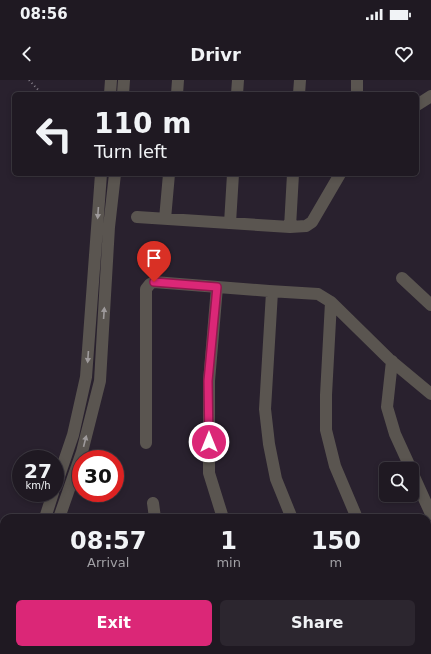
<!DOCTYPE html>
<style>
:root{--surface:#1f1922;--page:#2c262f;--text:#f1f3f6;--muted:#a1a0a5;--line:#3c3840;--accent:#db2777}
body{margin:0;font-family:"DejaVu Sans",sans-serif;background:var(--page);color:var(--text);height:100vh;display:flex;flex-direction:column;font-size:15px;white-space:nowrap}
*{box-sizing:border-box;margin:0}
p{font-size:13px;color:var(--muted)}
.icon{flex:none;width:22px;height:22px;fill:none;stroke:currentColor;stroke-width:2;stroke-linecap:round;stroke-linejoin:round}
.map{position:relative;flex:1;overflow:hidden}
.panel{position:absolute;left:0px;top:434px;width:431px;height:140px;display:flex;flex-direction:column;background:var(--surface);border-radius:12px 12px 0 0;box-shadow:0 2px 6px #0003,0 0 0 1px var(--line)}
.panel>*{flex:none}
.banner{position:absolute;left:12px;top:12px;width:407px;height:84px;border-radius:6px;box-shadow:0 2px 6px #0003,0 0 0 1px var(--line);background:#1f1922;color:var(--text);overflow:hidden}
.tools{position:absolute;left:379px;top:382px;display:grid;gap:8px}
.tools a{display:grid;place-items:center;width:40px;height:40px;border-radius:6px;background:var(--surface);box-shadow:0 2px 6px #0003,0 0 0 1px var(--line);font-size:20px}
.speed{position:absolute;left:12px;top:370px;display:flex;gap:8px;font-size:20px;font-weight:700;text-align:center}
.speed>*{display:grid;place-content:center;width:52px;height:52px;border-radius:50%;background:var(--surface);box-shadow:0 2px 6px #0003,0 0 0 1px var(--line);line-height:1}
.speed small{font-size:10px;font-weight:400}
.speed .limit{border:6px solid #d22;background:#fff;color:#111}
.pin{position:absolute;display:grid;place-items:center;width:34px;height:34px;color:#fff;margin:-41px -17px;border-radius:50% 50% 50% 0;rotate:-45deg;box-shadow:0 0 4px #0007}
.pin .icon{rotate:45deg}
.me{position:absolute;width:44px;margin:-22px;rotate:0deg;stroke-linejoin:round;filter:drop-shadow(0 0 3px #0008)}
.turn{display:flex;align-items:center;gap:14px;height:84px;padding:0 16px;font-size:18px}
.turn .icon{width:52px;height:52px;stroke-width:2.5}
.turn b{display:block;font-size:28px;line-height:34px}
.eta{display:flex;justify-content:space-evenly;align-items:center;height:68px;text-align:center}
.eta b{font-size:24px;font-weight:700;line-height:28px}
.primary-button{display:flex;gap:8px;margin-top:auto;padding:8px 16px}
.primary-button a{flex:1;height:46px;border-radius:6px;background:var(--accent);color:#fff;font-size:16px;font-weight:700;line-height:46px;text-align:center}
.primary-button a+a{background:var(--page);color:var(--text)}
.status{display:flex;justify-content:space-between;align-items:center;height:28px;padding:0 20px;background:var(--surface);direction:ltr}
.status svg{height:11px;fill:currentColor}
header{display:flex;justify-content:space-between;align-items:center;height:52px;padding:0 16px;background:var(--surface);font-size:18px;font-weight:700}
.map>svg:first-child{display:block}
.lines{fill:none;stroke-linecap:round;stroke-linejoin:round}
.stream{stroke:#48718d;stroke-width:3}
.path{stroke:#88818c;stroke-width:2;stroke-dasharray:1 3;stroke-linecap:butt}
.minor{stroke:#5a5550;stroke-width:12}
.oneway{fill:#9e9a9b}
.route-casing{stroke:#8e194d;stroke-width:10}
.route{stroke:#db2777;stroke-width:7}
</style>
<div class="status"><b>08:56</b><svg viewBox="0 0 49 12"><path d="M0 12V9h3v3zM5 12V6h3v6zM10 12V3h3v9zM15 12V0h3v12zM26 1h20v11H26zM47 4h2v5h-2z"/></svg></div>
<header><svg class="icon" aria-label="back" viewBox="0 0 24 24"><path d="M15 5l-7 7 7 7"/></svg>Drivr<svg class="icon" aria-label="heart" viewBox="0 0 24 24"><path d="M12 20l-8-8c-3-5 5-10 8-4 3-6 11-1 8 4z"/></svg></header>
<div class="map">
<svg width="431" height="574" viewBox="0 0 431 574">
<rect width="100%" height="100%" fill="#29212e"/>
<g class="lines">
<path class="stream" d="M427,566L431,561
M421,574L424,570"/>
<path class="path" d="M29,0L42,14"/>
<path class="minor" d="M357,0V14
M110,14L111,0
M123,14L124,0
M177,14L178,0
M237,14L238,0
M299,14L300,0
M417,25L431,16
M137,137L290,147L306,146L312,142L340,94
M165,139L169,94
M230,143L233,94
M290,147L293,94
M402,198L431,225
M217,207L209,301V393L223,438
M272,212L265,329L269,364L276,399L291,436L292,438
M331,222L326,315V350L335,386L357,438
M392,281L387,327L395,354L411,389
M146,363V209L150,204L154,202L269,211L318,214L331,222L389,279L431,314
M412,392L431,434
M55,408L73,355L86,297L101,94
M153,423L155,438
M45,438L53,413
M59,438L82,372L100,301L109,147L115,94
M427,471L431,472
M427,495L431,492
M216,570L220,574
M300,570L302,574
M16,574V570
M31,574L32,570
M322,574L327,570"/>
</g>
<defs><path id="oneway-solid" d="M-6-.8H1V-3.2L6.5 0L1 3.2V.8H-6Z"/></defs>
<g class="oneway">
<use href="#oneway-solid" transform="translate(98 133) rotate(94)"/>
<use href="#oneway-solid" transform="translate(104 233) rotate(-86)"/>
<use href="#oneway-solid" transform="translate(88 277) rotate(94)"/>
<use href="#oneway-solid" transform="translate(85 361) rotate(-76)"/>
</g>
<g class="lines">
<g class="route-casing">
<path id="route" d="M154,202L217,207L208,301L209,362"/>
</g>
<use href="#route" class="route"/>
</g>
</svg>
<div class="tools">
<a><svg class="icon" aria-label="search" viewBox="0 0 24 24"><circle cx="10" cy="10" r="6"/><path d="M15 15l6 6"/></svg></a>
</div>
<div class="speed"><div>27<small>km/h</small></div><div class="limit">30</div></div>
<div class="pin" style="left:154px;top:202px;background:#d93025"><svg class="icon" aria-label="arrive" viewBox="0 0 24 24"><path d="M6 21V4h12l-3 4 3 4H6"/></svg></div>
<svg class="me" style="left:209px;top:362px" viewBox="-20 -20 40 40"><circle r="17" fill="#db2777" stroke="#fff" stroke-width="3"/><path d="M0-11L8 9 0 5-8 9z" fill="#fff"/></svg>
<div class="banner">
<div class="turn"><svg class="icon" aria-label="left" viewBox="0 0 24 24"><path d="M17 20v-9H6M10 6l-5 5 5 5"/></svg><div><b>110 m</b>Turn left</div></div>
</div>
<section class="panel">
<div class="eta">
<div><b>08:57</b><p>Arrival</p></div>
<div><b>1</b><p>min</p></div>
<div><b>150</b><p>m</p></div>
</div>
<div class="primary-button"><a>Exit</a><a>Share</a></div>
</section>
</div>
